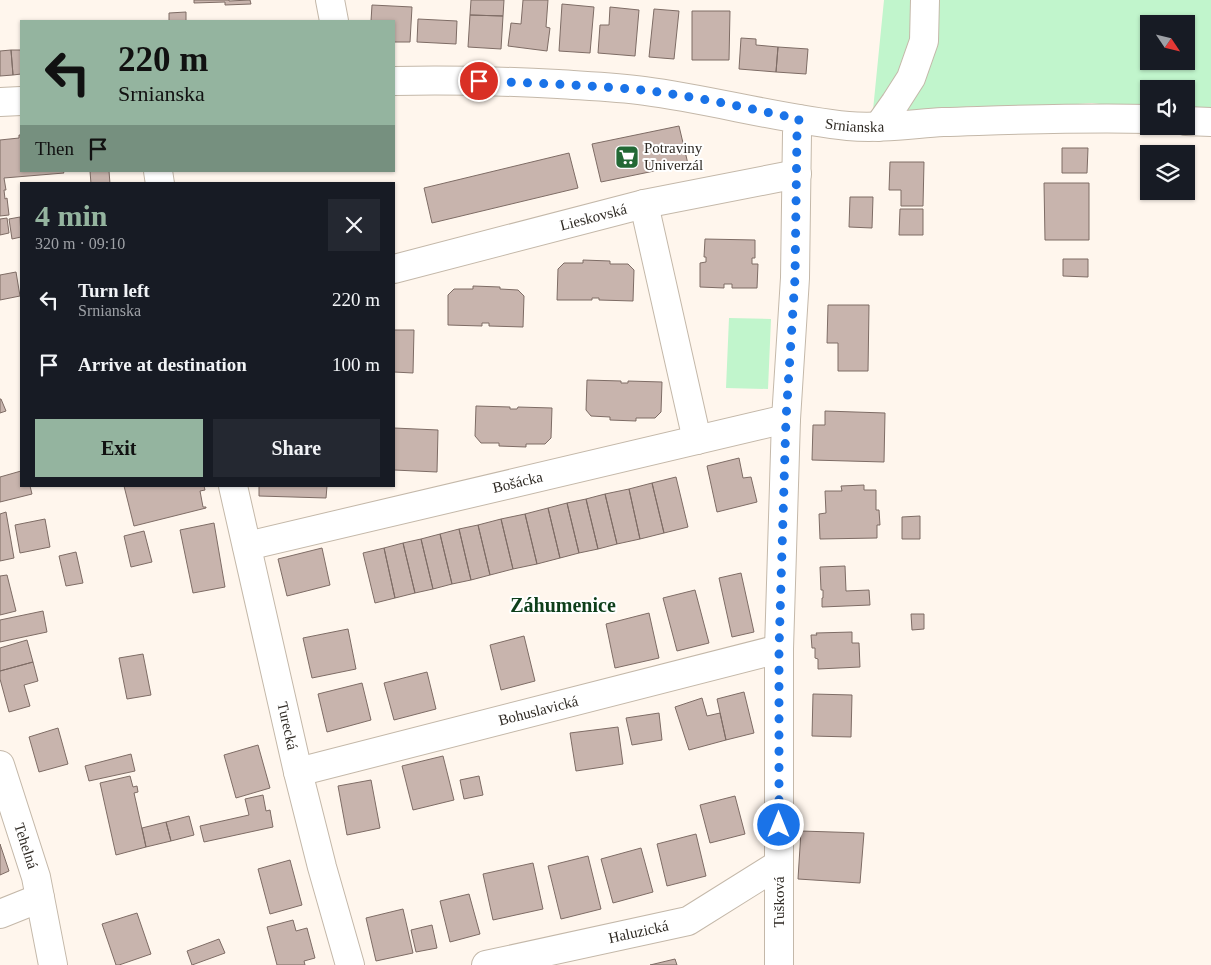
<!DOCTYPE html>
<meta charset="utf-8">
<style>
:root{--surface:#171b24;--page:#242831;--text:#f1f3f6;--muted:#9ea1a6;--accent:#94b49f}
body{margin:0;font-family:"Times New Roman",serif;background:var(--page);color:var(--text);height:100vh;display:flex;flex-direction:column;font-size:19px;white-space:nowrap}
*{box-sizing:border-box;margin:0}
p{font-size:16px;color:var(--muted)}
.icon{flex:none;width:28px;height:28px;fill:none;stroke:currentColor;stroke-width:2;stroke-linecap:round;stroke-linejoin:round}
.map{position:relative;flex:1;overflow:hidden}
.details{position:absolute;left:20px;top:182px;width:375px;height:305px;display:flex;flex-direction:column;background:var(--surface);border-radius:0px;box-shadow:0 1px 4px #0004}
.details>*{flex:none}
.guide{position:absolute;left:20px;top:20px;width:375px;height:152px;border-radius:0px;box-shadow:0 1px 4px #0004;background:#94b49f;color:#111;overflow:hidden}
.needle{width:32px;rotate:125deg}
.tools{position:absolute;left:1140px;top:15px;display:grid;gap:10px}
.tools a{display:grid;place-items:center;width:55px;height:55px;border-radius:0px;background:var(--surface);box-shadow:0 1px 4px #0004;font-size:25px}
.pin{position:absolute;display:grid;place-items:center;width:42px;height:42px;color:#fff;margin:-21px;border:2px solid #fff;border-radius:50%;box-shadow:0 1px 5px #0007}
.me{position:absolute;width:55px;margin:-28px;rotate:0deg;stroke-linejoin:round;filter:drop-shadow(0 0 4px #0008)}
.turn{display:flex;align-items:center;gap:18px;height:105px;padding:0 15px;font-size:22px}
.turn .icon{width:65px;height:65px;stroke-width:2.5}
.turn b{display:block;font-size:35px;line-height:42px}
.then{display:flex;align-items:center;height:48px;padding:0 15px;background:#0003;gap:10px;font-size:19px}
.round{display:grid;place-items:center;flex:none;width:52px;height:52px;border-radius:0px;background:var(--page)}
.headline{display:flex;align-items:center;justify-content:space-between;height:85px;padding:0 15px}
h1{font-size:30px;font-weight:600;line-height:38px;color:var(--accent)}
.primary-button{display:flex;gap:10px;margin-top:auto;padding:10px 15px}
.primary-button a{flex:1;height:58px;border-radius:0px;background:var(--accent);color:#111;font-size:20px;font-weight:600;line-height:58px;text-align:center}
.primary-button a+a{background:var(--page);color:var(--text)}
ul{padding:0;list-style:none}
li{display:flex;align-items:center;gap:15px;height:65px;padding:0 15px}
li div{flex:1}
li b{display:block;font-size:19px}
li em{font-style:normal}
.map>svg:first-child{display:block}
.green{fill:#c1f5cc;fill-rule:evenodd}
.building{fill:#c8b4ad;stroke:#7e6c65}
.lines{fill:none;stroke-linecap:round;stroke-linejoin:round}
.minor-casing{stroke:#c4b8a9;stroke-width:30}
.minor{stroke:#fff;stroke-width:28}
.route{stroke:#1a73e8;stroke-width:9;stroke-dasharray:0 16.2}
.labels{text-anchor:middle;stroke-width:4;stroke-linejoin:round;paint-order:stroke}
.street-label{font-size:15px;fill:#2f2a24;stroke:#fff}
.poi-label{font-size:15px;fill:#2f2a24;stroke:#fff;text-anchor:start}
.district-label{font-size:20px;font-weight:bold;fill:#0e3f1b;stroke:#fff}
</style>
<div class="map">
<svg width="1211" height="965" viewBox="0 0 1211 965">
<rect width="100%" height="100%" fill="#fff6ed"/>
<path class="green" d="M884,0H1211V114L1186,112V89H1149V110L1092,103L1046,106H976L912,112L873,110ZM1149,24H1186V61H1149Z
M729,318L771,319L768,389L726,388Z"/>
<path class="building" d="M194,0H229V1L250,0L251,4L225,5V2L194,3Z
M471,0H504L503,16L470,15Z
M523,0H548L546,27L550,28L547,51L508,46L511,23L521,24Z
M562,4L594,7L590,53L559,51Z
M372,5L412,7L410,42H394V21H371Z
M610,7L639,10L635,56L598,53L600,25H609Z
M654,9L679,11L674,59L649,57Z
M692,11H730L729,60H692Z
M186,12V21H169V13Z
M470,15L503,16L501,49L468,47Z
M418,19L457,21L456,44L417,42Z
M741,38L756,39V45L778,47L776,72L739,69Z
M778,47L808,49L806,74L776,72Z
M11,50L13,75L0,76V51Z
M11,50H21V74L13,75Z
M679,126L688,164L601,182L592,144Z
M19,135H21V171H63L64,173L4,178L6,190H4L5,199L7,198L9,215L0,216V140L19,138Z
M1062,148H1088L1087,173H1062Z
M569,153L578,188L432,223L424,188Z
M890,162H924L923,206H901V190H889Z
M90,171H109L110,184H91Z
M1044,183H1089V240H1045Z
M850,197H873L872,228L849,227Z
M900,209H923V235H899Z
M20,217L21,237L12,239L9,219Z
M7,218L9,233L0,235V219Z
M705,239L755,240V258H752V264H758L757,288H732V284H724V288L700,287V263L706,262V257H704Z
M1063,259H1088V277L1063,276Z
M583,260L610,261V264H628L634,270L633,301L599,300V298H592V300H557L558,269L564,263H583Z
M16,272L20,296L0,300V275Z
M473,286L500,287V289L518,290L524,296L523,327L489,326V323H482V326L448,325V295L454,289H473Z
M828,305H869L868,371H838V343H827Z
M394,330H414L413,373L394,372Z
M587,380L621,381V383H628V381L662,382L661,412L655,418H636V421L610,420V417L591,416L586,410Z
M0,399H1L6,411L0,413Z
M476,406L510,407V409H517L518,407L552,408L551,438L545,444H526V447L499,446V443H481L475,436Z
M825,411L885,413L884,462L812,460L813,425H825Z
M394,428L438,430L437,472L394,470Z
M739,458L743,478L751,477L757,502L717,512L707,466Z
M21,471V486H30L32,494L0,502V477Z
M676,477L688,527L664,533L652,483Z
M652,483L664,533L640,539L629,489Z
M864,485V490H876V510H879L880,525H877V538L820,539L819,514L826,513L825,491H842L841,486Z
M124,486H204L205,490L200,491L203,507H206V508L134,526Z
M259,486H327L326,498L259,496Z
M629,489L640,539L617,544L605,494Z
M605,494L617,544L598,549L586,499Z
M586,499L598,549L579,553L567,503Z
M567,503L579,553L560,558L548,508Z
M548,508L560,558L537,564L525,514Z
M6,512L14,558L0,561V514Z
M525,514L537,564L513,569L501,519Z
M920,516V539H902V517Z
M45,519L50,547L20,553L15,525Z
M501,519L513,569L490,575L478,525Z
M214,523L225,587L193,593L180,530Z
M478,525L490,575L471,580L459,529Z
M459,529L471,580L452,584L440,534Z
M144,531L152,562L131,567L124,536Z
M440,534L452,584L433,589L421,539Z
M421,539L433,589L415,593L403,543Z
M403,543L415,593L395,598L384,548Z
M322,548L330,585L287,596L278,559Z
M384,548L395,598L375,603L363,553Z
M76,552L83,583L66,586L59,556Z
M845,566L846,591L869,590L870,605L822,607V598H823V590H821L820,567Z
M741,573L754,632L732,637L719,578Z
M7,575L16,611L0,615V576Z
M695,590L709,643L677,651L663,598Z
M43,611L47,632L0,642V620Z
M649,613L659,658L615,668L606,624Z
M911,614H924V629L912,630Z
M348,629L356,669L312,678L303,638Z
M852,632V643H859L860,667L818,669V659L815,658V648H812L811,635H817L816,633Z
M524,636L535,681L501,690L490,645Z
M27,640L33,662L0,671V648Z
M143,654L151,695L127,699L119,658Z
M33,662L38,681L24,685L30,706L9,712L0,679V671Z
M427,672L436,709L394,720L384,683Z
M362,683L371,720L327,732L318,694Z
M744,692L754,733L726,740L717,699Z
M813,694L852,695L851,737L812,736Z
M702,698L707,716L720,713L726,740L689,750L675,707Z
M659,713L662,740L632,745L626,718Z
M618,727L623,764L576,771L570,733Z
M58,728L68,764L39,772L29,737Z
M258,745L270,788L236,798L224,755Z
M131,754L135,771L89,781L85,766Z
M443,756L454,800L413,810L402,766Z
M130,776L133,787L137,786L138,792L134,793L146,847L116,855L100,783Z
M479,776L483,795L464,799L460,780Z
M371,780L380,828L347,835L338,786Z
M263,795L266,811L270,810L273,827L204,842L200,826L249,815L245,799Z
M735,796L745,834L710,843L700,805Z
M189,816L194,835L171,841L166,822Z
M166,822L171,841L146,847L142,828Z
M801,831L864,833L860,883L798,879Z
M696,834L706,876L667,886L657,844Z
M0,844L9,871L0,875Z
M641,848L653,892L613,903L601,859Z
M588,856L601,909L561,919L548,866Z
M290,860L302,905L270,914L258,869Z
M533,863L543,909L493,920L483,874Z
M469,894L480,934L450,942L440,901Z
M403,909L413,953L376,961L366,918Z
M137,913L151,954L119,965H116L102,924Z
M293,920L296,931L307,928L315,958L304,961L305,965H277L267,927Z
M432,925L437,948L416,952L411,930Z
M219,939L225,953L192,965L187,951Z
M675,959L677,965H650Z"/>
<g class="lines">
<g class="minor-casing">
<g id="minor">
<path d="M330,0L334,21"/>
<path id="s1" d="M394,81C448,80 503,81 558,84C587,86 616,87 645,91C713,100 780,119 848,126C879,129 912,124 943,122C1012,120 1080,117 1149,119"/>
<path d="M0,102L21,101"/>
<path d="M1186,121L1211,122"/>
<path d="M878,127L895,103L911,78L924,41L925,0"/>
<path d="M158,171L160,184"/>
<path d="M644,204L697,440"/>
<path id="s2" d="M394,269L644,204L797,174"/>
<path id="s3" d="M233,486L298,772L322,867L350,965"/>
<path id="s4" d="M247,546L786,419"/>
<path id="s5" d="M0,765L36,877L53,965"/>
<path id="s6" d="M298,772L779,649"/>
<path d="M0,914L40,898"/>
<path id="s7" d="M486,965L688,921L779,864"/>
<path d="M779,965V649L786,419L795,278L797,133L799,119"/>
</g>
</g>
<use href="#minor" class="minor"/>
</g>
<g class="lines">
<path class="route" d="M479,81C533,83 588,85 642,90C695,96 747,108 799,119L797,133L795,278L786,419L779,649V825"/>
</g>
<defs>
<g id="supermarket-square" transform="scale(1.25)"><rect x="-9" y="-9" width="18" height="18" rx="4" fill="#226834" stroke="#fff"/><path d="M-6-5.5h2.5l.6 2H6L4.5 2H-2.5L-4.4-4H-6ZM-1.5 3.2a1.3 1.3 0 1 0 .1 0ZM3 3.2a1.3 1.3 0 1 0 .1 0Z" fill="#fff"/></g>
</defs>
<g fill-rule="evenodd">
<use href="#supermarket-square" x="627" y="157"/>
</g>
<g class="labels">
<g class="street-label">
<text dy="5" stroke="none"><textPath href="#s1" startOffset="464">Srnianska</textPath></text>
<text dy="5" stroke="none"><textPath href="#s2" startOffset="206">Lieskovská</textPath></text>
<text dy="5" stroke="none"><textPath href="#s4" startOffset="278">Bošácka</textPath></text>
<text dy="5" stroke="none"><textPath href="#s6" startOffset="248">Bohuslavická</textPath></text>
<text dy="5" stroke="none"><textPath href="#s3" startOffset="246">Turecká</textPath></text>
<text dy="5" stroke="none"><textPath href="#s5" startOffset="85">Tehelná</textPath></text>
<text transform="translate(779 902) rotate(-90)" y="5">Tušková</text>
<text dy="5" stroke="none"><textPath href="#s7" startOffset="156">Haluzická</textPath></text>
</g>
<g class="poi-label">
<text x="644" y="153">Potraviny<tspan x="644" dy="17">Univerzál</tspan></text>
</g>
<g class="district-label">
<text x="563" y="612">Záhumenice</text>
</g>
</g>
</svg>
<div class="tools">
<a><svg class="needle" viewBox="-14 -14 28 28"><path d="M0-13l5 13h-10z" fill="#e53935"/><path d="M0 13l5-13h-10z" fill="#9ea1a6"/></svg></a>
<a><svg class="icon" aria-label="sound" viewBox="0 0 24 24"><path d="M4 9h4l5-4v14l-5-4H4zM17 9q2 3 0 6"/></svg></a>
<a><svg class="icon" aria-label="layers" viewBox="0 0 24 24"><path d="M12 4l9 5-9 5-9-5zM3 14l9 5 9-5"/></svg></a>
</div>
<div class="pin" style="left:479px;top:81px;background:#d93025"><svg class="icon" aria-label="arrive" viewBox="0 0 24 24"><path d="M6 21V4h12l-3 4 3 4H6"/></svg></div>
<svg class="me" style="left:779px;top:825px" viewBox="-20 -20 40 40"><circle r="17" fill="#1a73e8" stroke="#fff" stroke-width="3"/><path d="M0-11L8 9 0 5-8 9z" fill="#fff"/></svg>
<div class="guide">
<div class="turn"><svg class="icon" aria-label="left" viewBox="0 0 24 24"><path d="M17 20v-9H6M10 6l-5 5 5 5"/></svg><div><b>220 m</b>Srnianska</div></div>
<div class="then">Then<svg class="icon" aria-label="arrive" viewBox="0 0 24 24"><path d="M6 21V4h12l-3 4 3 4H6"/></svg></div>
</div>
<section class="details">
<div class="headline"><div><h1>4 min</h1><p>320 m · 09:10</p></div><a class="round"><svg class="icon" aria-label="close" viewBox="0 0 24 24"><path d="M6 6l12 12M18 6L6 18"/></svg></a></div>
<ul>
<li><svg class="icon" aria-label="left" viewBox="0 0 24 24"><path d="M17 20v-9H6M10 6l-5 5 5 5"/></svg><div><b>Turn left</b><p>Srnianska</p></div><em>220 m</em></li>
<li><svg class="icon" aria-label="arrive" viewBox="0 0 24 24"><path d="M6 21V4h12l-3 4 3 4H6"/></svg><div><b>Arrive at destination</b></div><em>100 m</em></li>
</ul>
<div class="primary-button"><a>Exit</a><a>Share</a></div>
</section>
</div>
